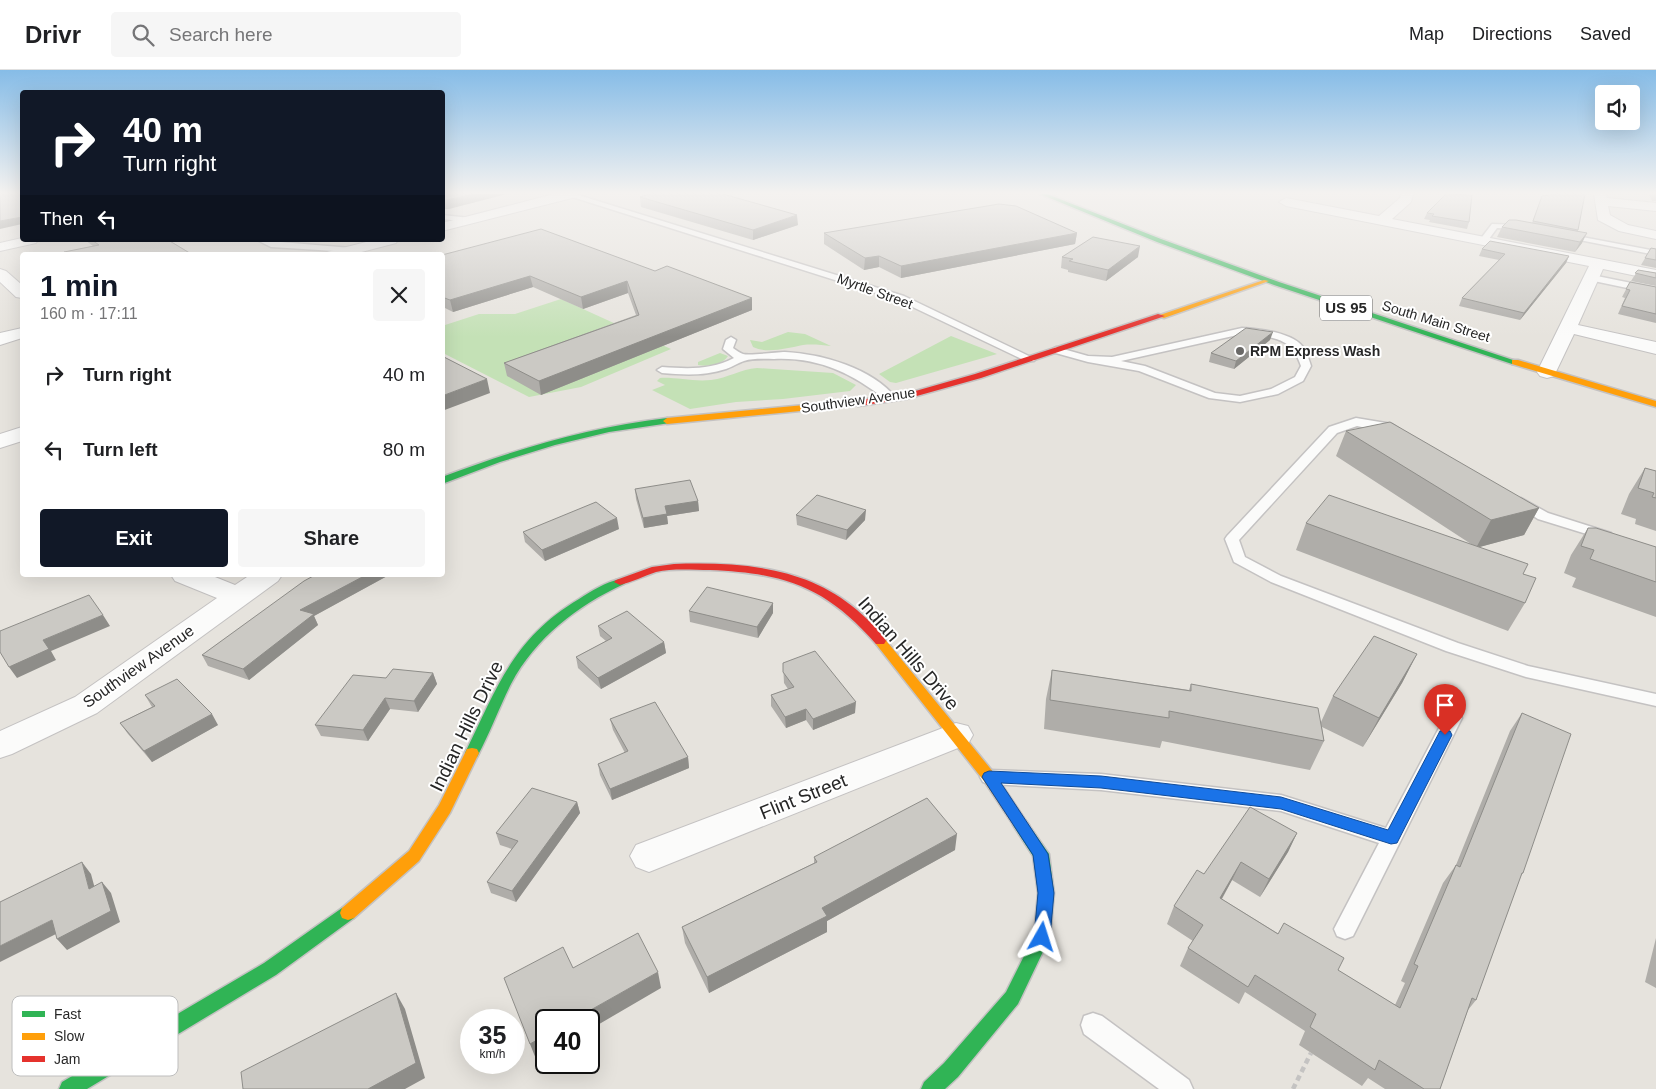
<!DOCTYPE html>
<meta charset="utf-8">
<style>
:root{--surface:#fff;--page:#f6f6f6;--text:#202124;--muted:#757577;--line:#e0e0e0;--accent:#111827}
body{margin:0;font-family:Arial,sans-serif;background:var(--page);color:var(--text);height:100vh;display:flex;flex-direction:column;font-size:19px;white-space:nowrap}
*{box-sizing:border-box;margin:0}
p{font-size:16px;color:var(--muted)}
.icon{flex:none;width:28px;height:28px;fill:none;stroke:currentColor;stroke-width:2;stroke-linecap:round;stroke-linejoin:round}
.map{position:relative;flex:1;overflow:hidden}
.sheet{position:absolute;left:20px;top:182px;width:425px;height:325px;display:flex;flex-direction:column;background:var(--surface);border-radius:5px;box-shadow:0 5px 20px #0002}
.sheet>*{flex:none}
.guide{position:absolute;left:20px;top:20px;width:425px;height:152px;border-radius:5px;box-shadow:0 5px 20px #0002;background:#111827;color:#fff;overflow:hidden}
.controls{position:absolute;left:1595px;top:15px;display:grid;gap:10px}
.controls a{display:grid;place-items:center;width:45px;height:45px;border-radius:5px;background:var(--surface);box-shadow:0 5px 20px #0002;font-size:25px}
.speed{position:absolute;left:460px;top:939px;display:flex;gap:10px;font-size:25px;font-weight:700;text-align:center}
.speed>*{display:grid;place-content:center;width:65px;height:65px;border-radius:50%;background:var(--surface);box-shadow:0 5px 20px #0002;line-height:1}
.speed small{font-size:12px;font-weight:400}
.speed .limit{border:2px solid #111;border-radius:8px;background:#fff;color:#111}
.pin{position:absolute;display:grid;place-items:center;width:42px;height:42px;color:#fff;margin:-51px -21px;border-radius:50% 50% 50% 0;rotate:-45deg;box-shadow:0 0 5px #0007}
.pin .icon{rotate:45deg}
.me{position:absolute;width:55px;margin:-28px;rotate:6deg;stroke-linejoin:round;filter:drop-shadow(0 0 4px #0008)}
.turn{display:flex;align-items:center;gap:18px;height:105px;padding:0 20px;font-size:22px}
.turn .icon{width:65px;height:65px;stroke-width:2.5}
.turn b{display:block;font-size:35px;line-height:42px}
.then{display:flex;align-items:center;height:48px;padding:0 20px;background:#0003;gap:10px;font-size:19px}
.round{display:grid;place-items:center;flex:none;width:52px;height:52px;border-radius:5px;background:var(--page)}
.overview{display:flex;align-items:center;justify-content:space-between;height:85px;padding:0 20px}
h1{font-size:30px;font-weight:600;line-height:38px;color:var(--accent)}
.primary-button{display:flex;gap:10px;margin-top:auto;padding:10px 20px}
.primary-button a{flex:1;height:58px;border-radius:5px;background:var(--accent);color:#fff;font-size:20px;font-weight:600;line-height:58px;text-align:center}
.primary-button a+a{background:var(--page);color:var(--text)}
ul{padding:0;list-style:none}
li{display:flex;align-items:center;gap:15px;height:75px;padding:0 20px}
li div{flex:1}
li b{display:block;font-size:19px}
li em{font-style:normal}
header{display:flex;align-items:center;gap:30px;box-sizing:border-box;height:70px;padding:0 25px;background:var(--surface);border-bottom:1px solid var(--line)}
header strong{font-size:24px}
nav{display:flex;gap:28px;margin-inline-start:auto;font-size:18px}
.search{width:350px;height:45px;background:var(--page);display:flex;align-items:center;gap:12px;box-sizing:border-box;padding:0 18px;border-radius:5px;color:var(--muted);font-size:19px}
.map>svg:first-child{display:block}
.green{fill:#c4e1b6}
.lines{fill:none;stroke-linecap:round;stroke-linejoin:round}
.lane-casing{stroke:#c4c2c2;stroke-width:3}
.street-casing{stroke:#c4c2c2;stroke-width:2}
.fast-casing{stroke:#c4c2c2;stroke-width:3}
.slow-casing{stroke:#c4c2c2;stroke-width:3}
.jam-casing{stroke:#c4c2c2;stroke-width:3}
.path{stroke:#c4c3c2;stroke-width:4.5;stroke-dasharray:5.5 4;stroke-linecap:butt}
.lane{fill:#fbfbfa;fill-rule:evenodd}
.street{fill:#fbfbfa;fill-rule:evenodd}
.fast{fill:#30b455;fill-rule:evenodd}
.slow{fill:#ff9f0a;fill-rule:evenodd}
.jam{fill:#e5322d;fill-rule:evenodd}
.wall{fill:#afada9}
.shaded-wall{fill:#8e8d89}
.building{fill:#cbc9c4;stroke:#8e8d89}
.route{fill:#1a73e8;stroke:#114b97}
.poi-dot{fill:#6a6967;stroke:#fff;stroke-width:2}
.labels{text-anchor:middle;stroke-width:4;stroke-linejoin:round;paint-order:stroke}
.far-street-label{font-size:14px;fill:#272727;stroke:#fff}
.far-poi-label{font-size:14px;font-weight:bold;fill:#272727;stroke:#fff;text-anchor:start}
.shield{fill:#fff;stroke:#686868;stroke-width:1}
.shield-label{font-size:15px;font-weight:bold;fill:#272727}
.street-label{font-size:16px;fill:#272727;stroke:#fff}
.near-street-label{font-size:19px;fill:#272727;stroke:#fff}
.key{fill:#fff;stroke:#bebebe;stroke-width:1}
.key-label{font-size:14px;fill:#272727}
</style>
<header>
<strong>Drivr</strong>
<div class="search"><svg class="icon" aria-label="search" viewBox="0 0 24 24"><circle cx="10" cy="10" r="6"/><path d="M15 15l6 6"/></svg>Search here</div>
<nav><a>Map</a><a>Directions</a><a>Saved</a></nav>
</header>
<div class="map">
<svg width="1656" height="1019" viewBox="0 0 1656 1019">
<rect width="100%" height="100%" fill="#e6e3dd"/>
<path class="green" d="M561,229L671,279L581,317L529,327L443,283L442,256L479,244H515Z
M788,262L805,264L831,276C822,275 812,274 803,275C788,278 767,284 753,277L750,270L762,272Z
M951,266L997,284L896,313L890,312L879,304Z
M720,283L728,286C722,295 708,297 698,295V292Z
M757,298L833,303L856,315L850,321L783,329L736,332L690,339L652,320L665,315L657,311L660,308C675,307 694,312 711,310C728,308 741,299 757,298Z"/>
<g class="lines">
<g class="lane-casing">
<path id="lane" d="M575,124L904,226L1035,289L1034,291H1026L898,230L566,125Z
M442,145L470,148L474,150L470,152L442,149Z
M1492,154L1522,155L1526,157L1522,159L1497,158L1486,173H1480L1479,171Z
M1561,163L1656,181V185L1564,167H1561Z
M257,170L351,178L355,180L351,182L271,177Z
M1592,205L1656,218V224L1589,210V206Z
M1242,258C1259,259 1292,262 1303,277C1307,283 1309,290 1311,296L1303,311L1278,324L1240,332L1209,328L1139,301L1088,292L1052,282L1051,280L1056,277L1088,286L1112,287ZM1242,264C1258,265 1284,266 1294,281C1297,285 1299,291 1301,296L1295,307L1271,319L1240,326L1215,323L1145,296L1121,291Z
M731,267L736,270L733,278C736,280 740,283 743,284C750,286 776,282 785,282C822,284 872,298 896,328L890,331L886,330C852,303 818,287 774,289C765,289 753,288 744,291C738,293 732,297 726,299C705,306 684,305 662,303L657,300L662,297C688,299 711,300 734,288L723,279L726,270Z
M1356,348L1392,354L1401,360L1395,364L1357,356L1337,363L1239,470L1245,487L1281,506L1458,573L1528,596L1656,624V636L1526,607L1446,581L1271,512L1234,492L1225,469L1227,466L1329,357Z
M1521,428L1548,443L1611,463L1613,466L1611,469L1606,470L1538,449L1516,435L1514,432Z
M1453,641L1459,643L1462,648L1353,866L1345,869L1337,866L1334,859L1379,773L1281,741L1101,720L990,714L983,712L980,707L983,702L990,700L1101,704L1281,725L1386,758L1447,643Z
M1093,943L1102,946L1189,1010L1193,1019H1159L1084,964L1081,955L1084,946Z"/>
</g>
<g class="street-casing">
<path id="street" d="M554,124H577L576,127L442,161V153Z
M1401,124H1413L1411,132L1392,149L1656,200V210L1603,199L1578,255L1656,272V284L1574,264L1554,306L1547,308L1540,306L1537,302L1589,196L1286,136L1279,132L1286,128L1379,146L1400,128Z
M1594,124H1606L1607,128L1656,133V141L1608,136L1610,145L1628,155L1656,161V169L1619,161L1598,150Z
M22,168V170H38L36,173L0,181V173Z
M374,170H398L396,173L350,185H324L327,182Z
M0,199L6,201L22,215V228L16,227L0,212Z
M22,258V268L0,275V263Z
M22,357V371L0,378V364Z
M171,505H210L235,515L250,505H282L278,511L97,643L12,684L0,688V661L75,627L217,528L175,511Z
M956,653L968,656L973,665L968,674L649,802L636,797L630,786L636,775Z"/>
</g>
<g class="fast-casing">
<path id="fast" d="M1040,124H1047L1161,169L1279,212L1519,292L1512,294L1274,215L1157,172Z
M667,348L670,349V353L609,362L555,375L500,392L442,414V407C516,379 589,357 667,348Z
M620,509L624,510L626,512L624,514C577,536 536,567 511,614C499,638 490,663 477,687L472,688L467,687L465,683C497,618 513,568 579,529C591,521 606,512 620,509Z
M1021,749L1026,751L1049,784L1054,823L1050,867L1018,934L958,1007L945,1019H921L924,1012L944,993L1006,922L1034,866L1038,823L1033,786L1013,755L1016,751Z
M348,836L354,838L356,843L354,848L276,905L87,1019H59L62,1012L264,893L342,838Z"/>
</g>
<g class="slow-casing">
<path id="slow" d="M1264,210L1269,211L1164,248L1157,246Z
M1512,290H1518L1656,331V337L1512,294Z
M858,330L861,331V335L667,354L663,351L667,348Z
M880,567L884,568L994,703L1026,751L1029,755L1026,759L1021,761L1016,759L984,711L876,574L874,571L876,568Z
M472,678L477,679L479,683L450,743L419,791L354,848L348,850L342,848L340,843L342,838L409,781L439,735L467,679Z"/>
</g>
<g class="jam-casing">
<path id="jam" d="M1158,244L1165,246L981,308L906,329L858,336L854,333L858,330L905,324L975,304Z
M674,494C739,492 806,496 857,540C867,549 879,559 886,571L884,574H876C826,517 785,503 710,500C693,500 673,498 656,502C644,506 632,512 620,515L614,512L616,510L652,497Z"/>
</g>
<path class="path" d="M1293,1019L1311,983"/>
<use href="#lane" class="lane"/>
<use href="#street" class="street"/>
<use href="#fast" class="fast"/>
<use href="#slow" class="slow"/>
<use href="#jam" class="jam"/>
</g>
<path class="wall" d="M646,124H725L724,125L798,155L753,170L641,137L640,127L648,125Z
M1649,124H1656V131H1652Z
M1542,126L1578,160V161L1582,173L1575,182L1497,167L1502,157L1532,153Z
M1427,143L1469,152L1467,159L1429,152L1430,150L1424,149Z
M824,163H1077L1075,174L901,208L879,197L864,200L824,174Z
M85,170H170H169L193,185H65L64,182L93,176Z
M1651,178L1656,179V198L1641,195Z
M1482,179L1569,186L1566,193L1520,250L1459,236L1462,228L1499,190L1479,186Z
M442,185L655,201L752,240L541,325L507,306L504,293L636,245L628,223L583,239L533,217L453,242L445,238L442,239Z
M1062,187H1138L1106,211L1068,202V200L1061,198Z
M1638,200L1656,203V216L1631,211Z
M1630,212L1656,217V253L1618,244L1625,228L1622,227Z
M1270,270L1234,299L1209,292L1211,283Z
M1346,361L1539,438L1524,465L1479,477L1523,504L1525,533L1508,561L1296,480L1306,453L1471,474L1336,386Z
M1645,398L1656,401V461L1635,454L1636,449L1621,444L1629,424Z
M635,419L698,431L699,441L667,446L668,454L644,458L636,429Z
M796,445L865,450L846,470L797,455Z
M1588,458L1656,477V547L1572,517L1576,508L1564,503L1571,485Z
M619,459L545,491L525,472L523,462Z
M315,505H389L314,546L318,555L249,610L208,596L202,585Z
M773,533V543L758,568L690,552L689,541Z
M598,556L664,572L666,583L601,619L578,598L576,587L606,571L600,566Z
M1417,584L1402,613L1363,677L1322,657L1324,671L1310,700L1162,671L1160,678L1044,659L1046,629L1052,600L1189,620L1191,614L1321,652L1333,626Z
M783,593L855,643L813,660L806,650L786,658L771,636V625L788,619L784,613Z
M433,603L437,614L418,642L390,639L368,671L321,666L315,655L386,608Z
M145,625L218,655L152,692L128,664L120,653L152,637Z
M1522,643L1523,803L1520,807L1476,930L1468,940L1440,1019H1385L1368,1008L1362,1016L1299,975L1305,961L1245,922L1239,934L1180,896L1188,878L1193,871L1167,854L1174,836L1204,804L1297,763L1288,782L1260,827L1232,810L1222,829L1395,935L1405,913L1401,911L1443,813L1456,795L1510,661Z
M610,649L688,687L689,698L612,730L600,705L598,694L625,683L613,660Z
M577,732L580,743L516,832L491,823L487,812L512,779L500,775L496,763Z
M955,780L827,851V862L709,923L685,873L682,857L814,793V787Z
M1656,868V918L1645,912Z"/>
<path class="shaded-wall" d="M474,124H507L449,139H442V131Z
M797,145L798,155L753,170V160Z
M22,147V154L0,159V151Z
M1077,163L1075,174L901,208V196Z
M1587,163L1582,173L1575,182L1580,172Z
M1140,176L1138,187L1106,211L1108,200Z
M879,186V197L864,200L865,188Z
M1569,186L1566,193L1520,250L1524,243Z
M530,206L533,217L453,242L450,230Z
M627,211L628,223L583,239L581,227Z
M442,228L445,238L442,239Z
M752,228V240L541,325L539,311Z
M1273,262L1270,270L1234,299L1236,291Z
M487,309L490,323L442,341V326Z
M698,431L699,441L667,446L668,454L644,458L643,448L665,436Z
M1539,438L1524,465L1476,478L1491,450Z
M866,440L865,450L846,470L847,460Z
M617,448L619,459L545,491L542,480Z
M366,505H389L314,546L318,555L249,610L243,599L300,540Z
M773,533V543L758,568L757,557Z
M103,545L110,556L51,581L56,590L17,608L9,597L43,570Z
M664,572L666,583L601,619L598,608Z
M1417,584L1402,613L1363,677L1379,648Z
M433,603L437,614L418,642L414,631Z
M385,628L390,639L368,671L363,660Z
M856,632L855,643L813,660V649Z
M806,639V650L786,658L785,647Z
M212,644L218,655L152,692L144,681Z
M688,687L689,698L612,730L610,719Z
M577,732L580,743L516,832L512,821Z
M1297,763L1288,782L1260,827L1269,809Z
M957,764L955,780L827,851V862L709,923L707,907L822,838Z
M82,792L91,804L98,830L89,819Z
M1241,792L1232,810L1212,846L1220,828Z
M102,812L111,823L120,852L67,880L57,869Z
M52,850L62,861L0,892V876Z
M658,902L661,918L589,960V950H573Z
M396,923L405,939L425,1008L405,1019H368Z
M546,965V984L536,989L530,974Z"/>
<path class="building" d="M0,124H22V147L0,151Z
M442,124H474L442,131Z
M650,124H723L797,145L753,160L640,127Z
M1446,124L1472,125L1469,152L1432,146L1434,144L1427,143Z
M1557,124H1585L1578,160L1533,151L1542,126Z
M999,134L1016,136L1077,163L901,196L879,186L865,188L824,163Z
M1509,150H1516L1587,163L1580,172L1502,157Z
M541,159L655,201L667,196L752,228L539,311L504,293L639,245L627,211L581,227L530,206L450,230L442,227V185Z
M1093,167L1140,176L1108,200L1069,191L1073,189L1062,187Z
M92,170H168L193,185H68L64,182L99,175Z
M1490,171L1569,186L1524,243L1462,228L1505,184L1482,179Z
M1651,178L1656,179V190L1645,188Z
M1638,200L1656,203V208L1635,203Z
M1630,212L1656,217V244L1622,236L1630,220L1626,219Z
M1246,258L1273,262L1236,291L1211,283Z
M442,286L487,309L442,326Z
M1390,352L1539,438L1491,450L1346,361Z
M1645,398L1656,401V428L1652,427L1654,423L1638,418Z
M690,410L698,431L665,436L667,444L643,448L635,419Z
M817,425L866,440L847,460L796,445Z
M1329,425L1528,494L1523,504L1536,508L1525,533L1306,453Z
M596,432L617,448L542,480L523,462Z
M1588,458H1596L1656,477V512L1590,489L1594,480L1581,476Z
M315,505H366L300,540L314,544L243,599L202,585L304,511Z
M707,517L773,533L757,557L689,541Z
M89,525L103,545L43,570L49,579L9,597L0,582V561Z
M627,541L664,572L598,608L576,587L612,568L598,556Z
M1374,566L1417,584L1379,648L1333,626Z
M815,581L856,632L813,649L806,639L785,647L771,625L794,617L783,602V593Z
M393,599L433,603L414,631L385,628L363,660L315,655L353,605L386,608Z
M1052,600L1191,621V614L1318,638L1324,671L1169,641V648L1050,630Z
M177,609L212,644L144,681L120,653L155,636L145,625Z
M655,632L688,687L610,719L598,694L628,681L610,649Z
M1522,643L1571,664L1523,803H1522L1476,930L1472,928L1440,1019H1424L1379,990L1375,1000L1310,957L1316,944L1255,905L1248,917L1188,878L1203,855L1174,836L1197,800L1204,804L1250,737L1297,763L1269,809L1241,792L1220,828L1278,864L1284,853L1344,888L1338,900L1400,938L1418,896L1414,894L1456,795L1460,797Z
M532,718L577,732L512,821L487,812L518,771L496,763Z
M927,728L957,764L822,838L827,846L707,907L682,857L817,792L814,787Z
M82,792L89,819L102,812L111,841L57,869L52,850L0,876V832Z
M638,863L658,902L573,950H546V965L530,974L504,908L563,877L573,898Z
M396,923L416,993L368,1019H243L241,1002Z"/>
<linearGradient id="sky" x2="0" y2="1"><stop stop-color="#86bce7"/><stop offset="0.46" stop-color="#f4f2f0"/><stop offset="1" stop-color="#f4f2f0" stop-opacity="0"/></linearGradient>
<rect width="1656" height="267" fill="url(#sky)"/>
<path class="route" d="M1445,660L1450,661L1452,665L1397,773L1391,774L1281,739L1101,718L1001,713L1048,784L1054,823L1050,867L1048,872L1042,874L1036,872L1034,867L1038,823L1033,785L982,707L984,703L989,701L1101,706L1281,727L1388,760L1440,661Z"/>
<circle class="poi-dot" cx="1240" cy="281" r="5"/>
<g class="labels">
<g class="far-street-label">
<text transform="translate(875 221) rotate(20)" y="5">Myrtle Street</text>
<text transform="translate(1436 251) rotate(17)" y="5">South Main Street</text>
<text transform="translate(858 330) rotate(-8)" y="5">Southview Avenue</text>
</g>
<g class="far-poi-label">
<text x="1250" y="286">RPM Express Wash</text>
</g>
<rect class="shield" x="1320" y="225.5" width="52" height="25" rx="4"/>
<g class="shield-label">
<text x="1346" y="243">US 95</text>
</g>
<g class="street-label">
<text transform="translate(138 596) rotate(-35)" y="6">Southview Avenue</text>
</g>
<g class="near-street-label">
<text transform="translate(909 583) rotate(49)" y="7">Indian Hills Drive</text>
<text transform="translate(466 656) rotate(-64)" y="7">Indian Hills Drive</text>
<text transform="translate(803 726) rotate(-22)" y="7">Flint Street</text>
</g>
</g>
<rect x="12" y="926" width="166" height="80" rx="8" class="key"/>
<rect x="22" y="941" width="23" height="6" fill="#30b455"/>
<rect x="22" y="963" width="23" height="7" fill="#ff9f0a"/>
<rect x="22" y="986" width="23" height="6" fill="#e5322d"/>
<g class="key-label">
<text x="54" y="949">Fast</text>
<text x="54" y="971">Slow</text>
<text x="54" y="994">Jam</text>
</g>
</svg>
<div class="controls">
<a><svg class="icon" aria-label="sound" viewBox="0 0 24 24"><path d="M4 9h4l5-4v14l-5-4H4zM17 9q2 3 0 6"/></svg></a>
</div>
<div class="speed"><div>35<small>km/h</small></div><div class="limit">40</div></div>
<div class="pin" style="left:1445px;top:665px;background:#d93025"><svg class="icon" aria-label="arrive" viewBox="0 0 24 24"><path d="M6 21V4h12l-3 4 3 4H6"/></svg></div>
<svg class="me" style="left:1042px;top:867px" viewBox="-20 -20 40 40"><path d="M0-17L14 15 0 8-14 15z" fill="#1a73e8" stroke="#fff" stroke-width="4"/></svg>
<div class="guide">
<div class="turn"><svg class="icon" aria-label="right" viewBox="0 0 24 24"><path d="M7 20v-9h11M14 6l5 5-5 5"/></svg><div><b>40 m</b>Turn right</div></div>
<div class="then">Then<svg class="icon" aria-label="left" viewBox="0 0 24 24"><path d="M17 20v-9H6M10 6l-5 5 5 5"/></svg></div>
</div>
<section class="sheet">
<div class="overview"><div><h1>1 min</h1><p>160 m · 17:11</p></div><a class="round"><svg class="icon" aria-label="close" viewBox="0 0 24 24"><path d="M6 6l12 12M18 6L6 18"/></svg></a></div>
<ul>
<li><svg class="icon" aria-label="right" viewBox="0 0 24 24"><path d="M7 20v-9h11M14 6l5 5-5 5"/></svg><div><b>Turn right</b></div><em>40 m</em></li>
<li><svg class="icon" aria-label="left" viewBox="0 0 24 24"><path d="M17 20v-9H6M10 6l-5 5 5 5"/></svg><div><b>Turn left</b></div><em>80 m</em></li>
</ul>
<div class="primary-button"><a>Exit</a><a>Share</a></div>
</section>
</div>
